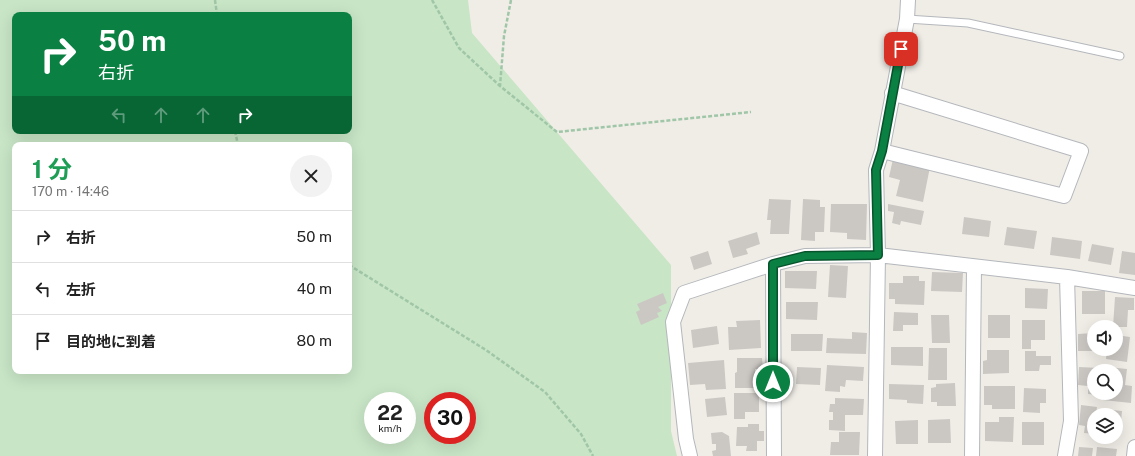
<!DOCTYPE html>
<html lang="ja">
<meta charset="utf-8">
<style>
:root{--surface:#fff;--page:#f2f2f2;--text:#222;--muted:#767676;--line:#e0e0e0}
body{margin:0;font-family:"Public Sans","Noto Sans JP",sans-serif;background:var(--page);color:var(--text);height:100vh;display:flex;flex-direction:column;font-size:15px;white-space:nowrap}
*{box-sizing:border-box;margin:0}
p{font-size:13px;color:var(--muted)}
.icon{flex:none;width:22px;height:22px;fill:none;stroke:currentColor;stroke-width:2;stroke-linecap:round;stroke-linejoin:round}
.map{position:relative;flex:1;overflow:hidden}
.side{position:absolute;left:12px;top:142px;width:340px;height:232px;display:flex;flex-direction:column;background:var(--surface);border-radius:8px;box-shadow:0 4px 16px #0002}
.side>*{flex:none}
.top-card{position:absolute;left:12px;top:12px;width:340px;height:122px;border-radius:8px;box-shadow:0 4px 16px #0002;background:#0b8043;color:#fff;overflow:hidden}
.fabs{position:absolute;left:1087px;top:320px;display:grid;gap:8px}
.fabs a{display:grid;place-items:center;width:36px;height:36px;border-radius:50%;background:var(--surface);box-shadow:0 4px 16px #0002;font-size:20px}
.speed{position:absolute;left:364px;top:392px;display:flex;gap:8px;font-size:20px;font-weight:700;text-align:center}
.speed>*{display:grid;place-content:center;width:52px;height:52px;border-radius:50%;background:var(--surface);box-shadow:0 4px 16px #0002;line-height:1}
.speed small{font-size:10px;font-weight:400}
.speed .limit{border:6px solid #d22;background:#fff;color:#111}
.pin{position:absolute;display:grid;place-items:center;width:34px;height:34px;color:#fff;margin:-17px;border-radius:8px;box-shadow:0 2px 6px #0006}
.me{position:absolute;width:44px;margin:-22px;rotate:0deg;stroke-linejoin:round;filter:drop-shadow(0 0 3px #0008)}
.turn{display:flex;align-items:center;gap:14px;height:84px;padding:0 20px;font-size:18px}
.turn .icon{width:52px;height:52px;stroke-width:2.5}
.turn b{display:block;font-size:28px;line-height:34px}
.lanes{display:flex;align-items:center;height:38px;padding:0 20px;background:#0003;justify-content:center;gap:20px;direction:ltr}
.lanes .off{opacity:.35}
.round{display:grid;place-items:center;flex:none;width:42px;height:42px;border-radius:21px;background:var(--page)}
.head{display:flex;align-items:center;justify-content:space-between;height:68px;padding:0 20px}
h1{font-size:24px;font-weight:700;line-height:30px;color:#1e9e55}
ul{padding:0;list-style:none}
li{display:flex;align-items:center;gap:12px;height:52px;padding:0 20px;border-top:1px solid var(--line)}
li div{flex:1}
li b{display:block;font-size:15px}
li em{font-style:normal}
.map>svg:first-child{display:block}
.green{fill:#c8e5c6;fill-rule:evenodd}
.building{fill:#cbc8c4}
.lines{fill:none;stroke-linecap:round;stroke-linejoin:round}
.lane-casing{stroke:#b4b7bb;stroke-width:9}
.street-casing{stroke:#b4b7bb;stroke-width:16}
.path{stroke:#a0c6a8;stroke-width:2.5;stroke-dasharray:4 2;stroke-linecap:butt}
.lane{stroke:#fff;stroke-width:7}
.street{stroke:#fff;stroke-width:14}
.route-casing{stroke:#07532c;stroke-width:10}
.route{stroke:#0b8043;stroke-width:7}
</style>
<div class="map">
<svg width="1135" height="456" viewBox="0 0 1135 456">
<rect width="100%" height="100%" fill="#f0ede7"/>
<path class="green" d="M0,0H468L472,33L671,265V431L677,456H0ZM15,15H349V131H15ZM15,145H349V371H15ZM373,401H407V435H373ZM433,401H467V435H433Z"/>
<path class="building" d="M893,159L930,167L923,202L896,196L900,180L889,177Z
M769,199L791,200L789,234H770L771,220H767Z
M803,199L820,200V207H825L824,232H815V241L801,240Z
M831,204H867L866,240L847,239V233L830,232Z
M888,204L924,211L921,225L901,221L900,225L892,223L894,212L888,211Z
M964,217L991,221L989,237L962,234Z
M1007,227L1037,231L1034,249L1004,245Z
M757,232L760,244L746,249L748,254L733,258L728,241Z
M1052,237L1082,241L1080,259L1050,255Z
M1092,244L1114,248L1111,265L1088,261Z
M708,251L712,264L694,270L690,257Z
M1122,251L1135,253V275L1119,273Z
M830,265L848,266L846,298L828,297Z
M785,271H817L816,289L785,288Z
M932,272L963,273L962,292L931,291Z
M903,276H919V281H925L924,305L895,304V299H889V283H903Z
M1025,288L1048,289L1047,309L1025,308Z
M1082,291H1105V314H1082Z
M663,293L667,303L658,307L662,311L657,313L659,317L641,325L636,312L640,310L637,304Z
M1115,297L1134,298V310H1128L1127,327H1113Z
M786,302H818L817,320L786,319Z
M894,312L918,313V325H903V331H893Z
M931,315H949L950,343H932Z
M988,315H1010V338H988Z
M760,320L761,348L729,350L728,327H737L736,321Z
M1022,320H1045V340H1031V349H1022Z
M717,326L719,344L693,348L691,330Z
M1092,326H1094V349H1104V351H1078V334L1093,333Z
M852,332L867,333L866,354L826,353L827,338L852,339Z
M791,334H823L822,351H791Z
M1116,335L1130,337L1127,362L1106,359L1107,349H1116Z
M891,347H923V366L891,365Z
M929,348H947V380H928Z
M987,350H1009V373L983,374V361L987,360Z
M1025,351H1036V356H1051V365H1040L1039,371H1025Z
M737,358H762L763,369H755V388H735V373L737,372Z
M724,360L726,389L706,390L705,384L690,385L688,363Z
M827,365L864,367L863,381L846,380L845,387L840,386V392L825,391Z
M797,367L821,368L820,385L796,384Z
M1079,367L1099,368V371H1094V393H1097V395L1088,394V386L1078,385Z
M1107,367L1127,369L1125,385L1132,386L1131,403L1103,400L1104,393H1116V371H1106Z
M955,383L956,406H937V402H931V388L936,387V384Z
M889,384L924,385L923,404L907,403V400L889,399Z
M984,386H1015V409H992V405H984Z
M1024,388L1046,389V403H1040V413L1023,412Z
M734,393H759V412H745V419H734Z
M725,397L727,415L707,417L705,399Z
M835,398L864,399L863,415H845V431L829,430V420H833V412H829L830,404H835Z
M1081,405L1097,407L1096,415H1094V434L1084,433L1085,426L1079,425Z
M1103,409L1122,411L1120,432H1116V415H1103Z
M999,417H1014L1013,442L985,441V422H999Z
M950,419L951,443H928V420Z
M918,420V444H896L895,421Z
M1022,422H1044V445H1022Z
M748,424H759V431H764V441H757V451H746L747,446H736L737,427H748Z
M722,432L729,436L731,456H713L712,451L716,450V444H712L711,433Z
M839,432H860L859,455H830L831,442H839Z
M1079,447L1093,448L1092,456H1078Z
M1097,447L1117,449L1116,456H1096Z"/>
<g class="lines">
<g class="lane-casing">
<path id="lane" d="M907,19L968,23L1120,56"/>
</g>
<g class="street-casing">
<path id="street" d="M882,151L1064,196L1081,151L892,93
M773,264L774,456
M690,456L686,439L673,322L684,293L773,264L805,256L878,255L1067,277L1135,288
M875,456L878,255L876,170L882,151L907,19L908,0
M972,456L974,267
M1065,456L1071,421L1067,277
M1134,456L1135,447"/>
</g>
<path class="path" d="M215,0L217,15
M432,0L459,48L500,86
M511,0L504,36L500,86L557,132L751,112
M235,131L238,145
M349,265L486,350L545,392L581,434L593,456"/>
<use href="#lane" class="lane"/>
<use href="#street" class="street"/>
</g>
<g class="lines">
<g class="route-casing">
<path id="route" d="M773,382V264L805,256L878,255L876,170L882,151L901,49"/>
</g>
<use href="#route" class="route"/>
</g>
</svg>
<div class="fabs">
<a><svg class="icon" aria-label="sound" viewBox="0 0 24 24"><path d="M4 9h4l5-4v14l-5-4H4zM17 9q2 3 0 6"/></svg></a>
<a><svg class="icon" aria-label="search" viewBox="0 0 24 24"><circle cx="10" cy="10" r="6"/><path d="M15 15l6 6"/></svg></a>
<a><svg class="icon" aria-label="layers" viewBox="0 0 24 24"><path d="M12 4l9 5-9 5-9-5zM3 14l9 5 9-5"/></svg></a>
</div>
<div class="speed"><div>22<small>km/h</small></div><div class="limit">30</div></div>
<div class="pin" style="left:901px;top:49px;background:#d93025"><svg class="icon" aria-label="arrive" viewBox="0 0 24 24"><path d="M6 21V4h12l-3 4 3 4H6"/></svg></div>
<svg class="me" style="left:773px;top:382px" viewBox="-20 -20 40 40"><circle r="17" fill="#0b8043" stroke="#fff" stroke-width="3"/><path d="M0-11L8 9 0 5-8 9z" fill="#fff"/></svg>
<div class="top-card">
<div class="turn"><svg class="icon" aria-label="right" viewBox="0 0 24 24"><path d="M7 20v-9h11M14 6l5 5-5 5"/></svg><div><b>50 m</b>右折</div></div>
<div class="lanes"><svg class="icon off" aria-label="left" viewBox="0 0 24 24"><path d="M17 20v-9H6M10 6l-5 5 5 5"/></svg><svg class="icon off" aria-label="ahead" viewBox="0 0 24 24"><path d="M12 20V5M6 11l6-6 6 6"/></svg><svg class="icon off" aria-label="ahead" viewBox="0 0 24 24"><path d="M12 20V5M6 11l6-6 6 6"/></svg><svg class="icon" aria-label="right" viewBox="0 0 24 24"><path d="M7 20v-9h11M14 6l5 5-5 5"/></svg></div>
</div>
<section class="side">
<div class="head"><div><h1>1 分</h1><p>170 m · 14:46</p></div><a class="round"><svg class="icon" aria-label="close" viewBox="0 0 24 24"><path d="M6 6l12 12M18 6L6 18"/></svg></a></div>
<ul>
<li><svg class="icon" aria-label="right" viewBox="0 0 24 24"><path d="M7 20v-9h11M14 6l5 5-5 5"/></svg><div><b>右折</b></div><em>50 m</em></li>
<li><svg class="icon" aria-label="left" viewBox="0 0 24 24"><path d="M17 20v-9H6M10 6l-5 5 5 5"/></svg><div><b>左折</b></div><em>40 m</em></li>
<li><svg class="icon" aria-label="arrive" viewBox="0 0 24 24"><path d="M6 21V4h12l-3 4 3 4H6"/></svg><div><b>目的地に到着</b></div><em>80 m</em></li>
</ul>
</section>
</div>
